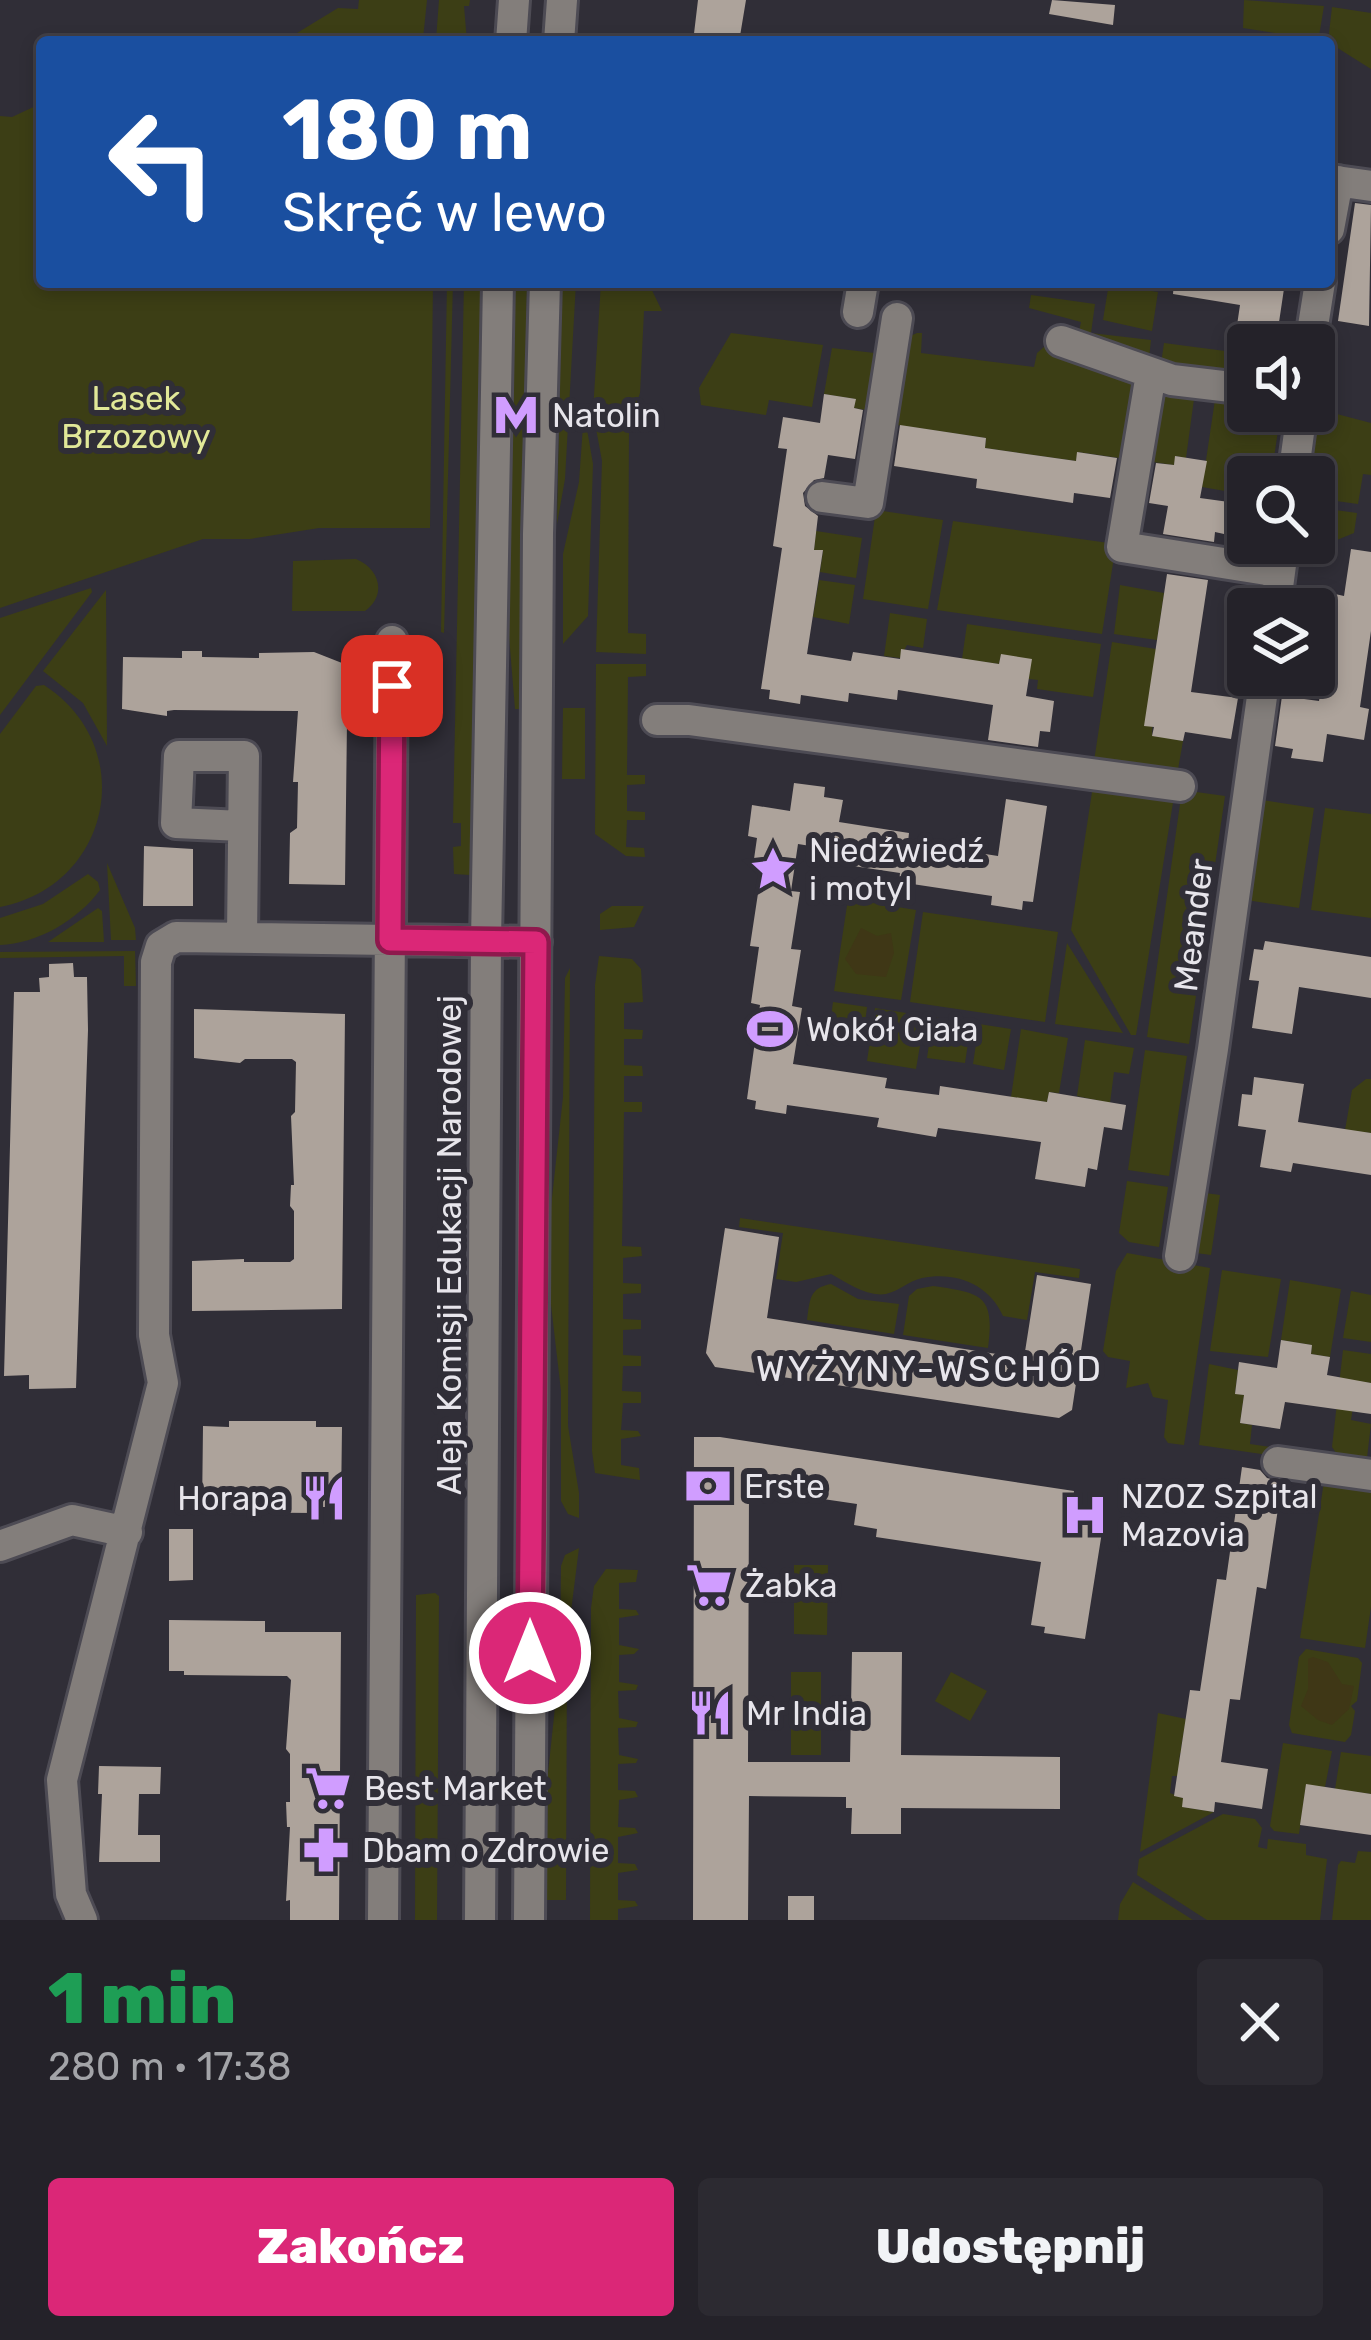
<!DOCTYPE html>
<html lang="pl">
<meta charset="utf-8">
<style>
:root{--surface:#242229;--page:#2c2a31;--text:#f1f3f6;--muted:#a3a4a8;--line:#413f46;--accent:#db2777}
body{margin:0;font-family:Rubik,sans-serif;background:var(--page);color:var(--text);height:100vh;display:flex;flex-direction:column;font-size:45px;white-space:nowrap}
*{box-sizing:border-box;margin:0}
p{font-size:39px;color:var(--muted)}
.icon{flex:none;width:66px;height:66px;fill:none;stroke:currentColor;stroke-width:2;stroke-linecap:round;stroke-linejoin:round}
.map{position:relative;height:1920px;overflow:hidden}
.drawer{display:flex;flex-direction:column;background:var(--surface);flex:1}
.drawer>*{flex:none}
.banner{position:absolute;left:36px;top:36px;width:1299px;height:252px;border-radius:12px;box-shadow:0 6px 18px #0003,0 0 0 3px var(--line);background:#1a4fa0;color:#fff;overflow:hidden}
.fabs{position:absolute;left:1227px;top:324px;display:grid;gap:24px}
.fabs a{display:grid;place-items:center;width:108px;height:108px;border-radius:12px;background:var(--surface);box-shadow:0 6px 18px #0003,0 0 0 3px var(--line);font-size:60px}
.pin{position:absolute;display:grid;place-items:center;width:102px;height:102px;color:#fff;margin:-51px;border-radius:24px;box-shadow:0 6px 18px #0006}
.me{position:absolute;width:132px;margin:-66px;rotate:0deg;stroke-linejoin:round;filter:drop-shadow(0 0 9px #0008)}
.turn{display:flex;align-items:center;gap:42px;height:252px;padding:0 48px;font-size:54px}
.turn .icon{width:156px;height:156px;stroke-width:2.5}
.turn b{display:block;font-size:84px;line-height:102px}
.round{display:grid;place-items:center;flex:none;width:126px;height:126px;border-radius:12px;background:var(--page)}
.head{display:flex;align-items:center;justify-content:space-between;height:204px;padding:0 48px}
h1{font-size:72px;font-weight:800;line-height:90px;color:#1e9e55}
.cta{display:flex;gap:24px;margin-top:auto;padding:24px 48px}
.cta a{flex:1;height:138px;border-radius:12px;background:var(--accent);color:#fff;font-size:48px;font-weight:800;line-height:138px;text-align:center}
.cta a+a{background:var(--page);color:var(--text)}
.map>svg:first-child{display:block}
.green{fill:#3c3e15}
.sand{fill:#3f3716}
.building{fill:#ada39b}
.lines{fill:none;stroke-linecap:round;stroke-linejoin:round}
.minor-casing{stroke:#4d4b54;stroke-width:36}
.minor{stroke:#837e7b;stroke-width:30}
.route-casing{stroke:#8e194d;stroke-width:30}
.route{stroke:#db2777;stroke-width:21}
.labels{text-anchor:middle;stroke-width:12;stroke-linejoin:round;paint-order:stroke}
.park-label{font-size:33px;fill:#e1e898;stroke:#302e37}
.poi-label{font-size:33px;fill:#e7e5eb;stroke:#302e37;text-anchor:start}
.street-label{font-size:33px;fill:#e7e5eb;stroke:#302e37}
.neighbourhood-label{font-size:36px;letter-spacing:3px;fill:#e7e5eb;stroke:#302e37}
</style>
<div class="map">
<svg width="1371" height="1920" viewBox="0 0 1371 1920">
<rect width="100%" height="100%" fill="#302e37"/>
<path class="green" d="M359,0H427L423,39L381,42L297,33L338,8L358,9Z
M439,0H470L469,6H464L467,42L436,40Z
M1244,0L1324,6L1319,36L1315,39L1243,28Z
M1332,7L1371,13V69L1328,42Z
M42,103V282H433L430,528H319L250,539H203L0,608V116L12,117Z
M447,282H453L444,633L441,632Z
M464,282H486L470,875L454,874L453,847L461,846V823H453Z
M515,282H527L520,709H515L508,624Z
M562,282H576L565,479L557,524Z
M601,282H648L662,311H644L640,393L629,425L628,633L646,634V654L596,652L602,461L593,412Z
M1117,282H1138V289L1158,292L1152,331L1103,320L1109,283Z
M1031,295L1095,304L1091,333L1151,340L1149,358L1079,332L1081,322L1029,308Z
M731,333L823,345L812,407L769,400L766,415L701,405L699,388Z
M917,333H922L921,353L1034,367L1037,353L1045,346L1129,375L1138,388L1127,459L1078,452L1076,461L985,448L986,438L890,424L906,338Z
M1164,343L1248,354V367L1243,374L1160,371Z
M832,348L883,354L873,411L854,408L855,399L824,394Z
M1188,390L1194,399L1186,458L1176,456L1174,465L1146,461L1157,392Z
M1216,393L1226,394L1225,413L1263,418L1264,411H1281L1271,477H1248V495L1202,487Z
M1314,408L1371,423V475L1363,474L1358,504L1314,498V477H1301Z
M584,412L593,464L588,616L563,644V554L579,482Z
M1314,507L1357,513L1354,533L1327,544L1322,566L1299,562L1293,557L1294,543H1314Z
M876,510L943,520L928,609L863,599Z
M953,521L1116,544L1102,634L937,610Z
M816,531L862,538L856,578L820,572L823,551L814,550Z
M356,559C380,569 387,595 365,611H292L293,561Z
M819,580L855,585L849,624L813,617Z
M1120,585L1164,593L1157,640L1114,634Z
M91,588L92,592L0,715V618Z
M106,590L107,746L83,703L43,671Z
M890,613L927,619L923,648L907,645L900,658L884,656Z
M967,624L1101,644L1093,697L1037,689L1038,680L1029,679L1001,654L999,664L962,659Z
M1112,642L1156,649L1152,735L1183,741L1177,775L1093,768Z
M596,664H646V676L628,677L627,775H645V784L627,785V811L645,812V820H627L626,847L644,848L645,857L626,856L595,834Z
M44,685C140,747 111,886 0,907V734L36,686Z
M563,708H585V779H562Z
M1094,779L1175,790L1136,1035H1131L1071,930Z
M1182,790L1225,796L1189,1044L1147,1037Z
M1255,799L1314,808L1299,908L1240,899Z
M1325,808L1371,814V918L1311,910Z
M107,863L135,928L136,940H111Z
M88,874L98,882L100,890C78,920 37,944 0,945V918L43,904Z
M848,899L916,910L901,1000L834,991Z
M612,906H644L634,927L600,930V914Z
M98,908L102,911L104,942H48Z
M923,912L1058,932L1045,1022L910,1002Z
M1067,943L1123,1033L1055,1024Z
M135,951L136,986H124V956L0,958V952Z
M599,956L632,959L641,969L643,1002L624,1003V1029L643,1030L642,1039H624V1065L642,1066L643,1076H624V1102H642V1112H624L622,1246L641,1247L642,1256L623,1258V1283L641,1284V1293L623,1294V1319L641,1320V1329L623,1330V1355L641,1356V1366H623L622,1391L641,1392V1403H623L621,1430L638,1431L641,1436L621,1439V1465L639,1468L640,1480L595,1473L592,1451L595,985Z
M570,968L568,1426L579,1493V1518L568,1514L561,1501V1391L550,1296L551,1207L563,1097L565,978Z
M833,1002L867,1007L863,1038L829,1033Z
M875,1008L925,1016L916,1069L867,1061Z
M933,1017L971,1023L965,1063L927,1058Z
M979,1024L1011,1029L1004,1070L973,1064Z
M1021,1029L1068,1038L1059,1093L1049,1092L1047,1102L1011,1097Z
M1085,1040L1134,1048L1129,1074L1114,1072L1110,1103L1077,1096Z
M1145,1050L1187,1056L1169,1176L1128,1170Z
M1366,1079H1371V1133L1345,1130L1352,1090Z
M1127,1181L1168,1187L1159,1247L1129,1242L1119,1233Z
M1198,1192L1220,1195L1211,1255L1196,1253L1190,1244Z
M740,1218L1080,1269L1079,1278L1035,1272L1027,1320L1003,1316C989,1284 956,1271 922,1278C909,1281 899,1291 886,1294C866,1297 848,1283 831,1274L796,1282L776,1279L783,1233L739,1227Z
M1127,1253L1210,1268L1184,1445L1168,1443L1164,1437L1168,1400L1153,1397L1148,1383L1126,1388L1130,1361L1108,1357L1103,1351L1116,1271Z
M1222,1270L1281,1279L1268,1357L1210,1351Z
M1290,1280L1341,1289L1330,1357L1311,1354L1312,1345L1281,1340Z
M831,1284L858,1299L899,1304L894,1334L807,1320C810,1300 809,1288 831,1284Z
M933,1286C982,1293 995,1295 988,1348L903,1335L909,1296L917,1289Z
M1351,1291L1371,1295V1342L1343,1338Z
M1343,1350L1371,1354V1383L1357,1381L1351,1420L1371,1424L1366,1466L1343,1463L1332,1447Z
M1209,1364L1238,1370L1235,1393L1244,1395L1240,1423L1252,1425L1250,1444L1277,1448L1275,1456L1199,1445Z
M1325,1475L1371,1483V1607L1365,1648L1300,1638Z
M579,1548L567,1643L566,1900H546L548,1773L560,1660L561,1566L565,1555Z
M794,1565H828L827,1635L794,1634Z
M606,1569L638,1570L636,1582L619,1583V1609L636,1610L639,1615L619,1618V1645L639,1649L634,1654L619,1655V1682L638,1685L636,1690L618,1691L619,1718L638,1722L636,1727L618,1728L619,1755L638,1759L636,1763L618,1764V1790L635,1791L638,1797L619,1800L618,1827L635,1828L638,1833L618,1837V1863L635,1864L638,1870L618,1873V1900L635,1901L638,1906L618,1909V1920H590L591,1608L594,1586Z
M435,1593L439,1596L437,1920H415L416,1595Z
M1306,1649L1358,1658L1362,1663L1357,1701L1351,1706L1355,1711L1351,1735L1345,1742L1292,1733L1289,1725L1299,1657Z
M791,1672H821V1755H791Z
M951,1672L987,1691L970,1721L935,1701Z
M1158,1713L1186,1719L1181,1748L1191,1750L1190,1755L1180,1753L1179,1762L1189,1764L1177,1776H1172L1170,1793L1183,1798V1807L1214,1812L1140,1852Z
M1283,1743L1332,1751L1325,1787L1306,1785L1299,1834L1274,1831L1270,1826Z
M1341,1752L1371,1756V1794L1335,1789Z
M1223,1814L1255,1819L1262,1828L1258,1847L1267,1849L1268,1839L1306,1844V1855L1327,1859L1320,1920H1207L1137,1875L1139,1859Z
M1358,1851L1371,1852V1920H1332L1338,1865L1341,1861L1355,1863Z
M1133,1882L1193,1920H1118L1120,1904Z"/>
<path class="sand" d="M861,928L877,936L891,933L894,953L886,977L856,974L845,959Z
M1313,1657L1328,1662L1342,1684L1354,1686L1349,1709L1332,1725L1318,1720L1301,1706L1308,1689V1659Z"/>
<path class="building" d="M698,0H746L739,42H693Z
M1052,0L1115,5L1113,25L1049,14Z
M1355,203L1371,205L1369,326L1338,321Z
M1174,282H1285L1278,329L1268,327L1267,337L1236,332L1240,305L1173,294Z
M824,394L856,399L854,408L863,410L855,459L828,455L824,478L814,480L803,493L805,506L818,516L814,550H823L807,654L851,661L853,652L900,659L901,649L999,664L1001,654L1032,659L1026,696L1054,701L1050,732L1040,731L1038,747L988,740L993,705L898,690L897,700L849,693L848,702L801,695L800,704L769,699L770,690L761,689L782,548L773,546L787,449L778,448L783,417L820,423Z
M900,425L986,438L985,448L1076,461L1077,452L1117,458L1110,498L1074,493L1073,503L976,488L977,479L894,466Z
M1175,456L1207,461L1200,498L1229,502L1224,534L1215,532L1214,542L1163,534L1168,506L1149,503L1156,463L1174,465Z
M1351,549L1371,552V631L1360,707L1369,709L1364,740L1327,734L1323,762L1291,758L1293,749L1275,746L1282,696L1319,701L1335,594L1344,596Z
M1167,574L1208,580L1191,692L1238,698L1231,739L1185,732L1183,741L1152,736L1154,727L1144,726Z
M182,651H202V657L259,658V653L314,652L342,663L354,698L347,721L345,885L289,884L290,833L297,828L298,782H293L298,711L174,710L167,711V716L122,709L123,657L182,658Z
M794,783L825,787L824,797L843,800L839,822L909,833L908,842L998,856L1006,799L1047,806L1033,902L1023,901L1022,910L991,905L992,896L899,882L900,873L853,866L855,853L798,844L791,891L800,892L791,949L801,950L792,1006L802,1008L793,1064L887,1078L885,1088L939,1095L940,1086L1047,1102L1049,1092L1126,1105L1122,1130L1104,1127L1097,1170L1088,1168L1085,1187L1035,1179L1041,1142L938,1128L936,1137L877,1127L879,1118L787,1105L786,1114L755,1109L756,1101L747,1099L760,1005L751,1003L759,947L750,946L762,867L753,866L757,838L748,836L752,805L790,811Z
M144,846L193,849V906H143Z
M1265,941L1371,957V998L1299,987L1292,1034L1252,1028L1259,981L1249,980L1254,949L1263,950Z
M73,963L74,977H87L88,1030L76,1388L29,1389V1375L4,1376L14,992H40L39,978L49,977V964Z
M194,1009L345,1014L342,1309L192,1311V1261L244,1259V1262H290L294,1259V1211L290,1206L291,1185H294L291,1116L295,1112L296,1062L292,1059H245L240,1063L194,1058Z
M1254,1077L1304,1084L1298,1122L1371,1133V1175L1293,1163L1291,1172L1260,1167L1266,1130L1238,1126L1242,1094L1252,1095Z
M725,1228L779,1237L767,1318L990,1353L1024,1358L1037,1275L1091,1284L1072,1410L1059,1418L715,1367L706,1353Z
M1281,1340L1312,1345L1311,1354L1330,1357L1327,1375L1371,1383V1414L1285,1402L1280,1429L1240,1423L1244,1395L1235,1394L1239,1362L1277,1368Z
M229,1421H316V1427H342L341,1507H316V1513L202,1512L203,1426L229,1427Z
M694,1437H720L1074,1491L1072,1508L1105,1513L1085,1639L1044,1633L1045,1627L1031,1625L1041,1562L876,1537L877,1529L854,1525L857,1504L749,1488L748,1762H850L852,1652H902L901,1755L1060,1757V1809L901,1808V1834H851L852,1808H846V1797L749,1796L748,1920H693Z
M1242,1467L1260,1470L1267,1478L1282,1482L1266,1589L1257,1587L1240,1700L1230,1699L1221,1762L1268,1769L1262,1809L1215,1802L1214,1812L1182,1807L1183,1798L1174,1796L1190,1690L1200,1691L1217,1579L1226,1580Z
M169,1529H193V1580L169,1581Z
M169,1620L265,1621V1632H341L339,1920H290V1900L286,1901L290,1827H287L286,1802H290V1754L286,1749L291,1680L287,1676L184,1675V1671H169Z
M99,1766L161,1767L160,1794H139L138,1835H160V1862H99L102,1794H98Z
M1306,1784L1371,1794V1835L1300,1825Z
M788,1896H814V1920H788Z"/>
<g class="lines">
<g class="minor-casing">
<path id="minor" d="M511,42L514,0
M559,42L562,0
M1329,180L1371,186
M1329,229L1338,181
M858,312L863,282
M1061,341L1172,380L1248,389
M1310,345L1320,282
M1151,374L1122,547L1280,572
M1293,477L1302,411
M822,497L868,503L897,318
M1275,609L1281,565
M657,720H689L1180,786
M242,937L244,756H179L176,823L242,826
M1180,1256L1213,1049L1265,675
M1278,1462L1371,1475
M0,1546L72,1520L127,1532
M82,1920L71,1894L62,1780L163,1383L154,1335L156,962L161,946L176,937L536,942
M383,1920L392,641
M480,1920L486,941L498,282
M529,1920L538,534L545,282"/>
</g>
<use href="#minor" class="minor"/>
</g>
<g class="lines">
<g class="route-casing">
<path id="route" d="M392,686L390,940L536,942L530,1653"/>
</g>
<use href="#route" class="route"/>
</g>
<defs>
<g id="metro-bare" transform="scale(3.6)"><path d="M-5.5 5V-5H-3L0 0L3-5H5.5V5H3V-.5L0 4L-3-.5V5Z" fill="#d09dff" stroke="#302e37" stroke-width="2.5" paint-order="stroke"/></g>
<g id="sight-bare" transform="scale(3.6)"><path d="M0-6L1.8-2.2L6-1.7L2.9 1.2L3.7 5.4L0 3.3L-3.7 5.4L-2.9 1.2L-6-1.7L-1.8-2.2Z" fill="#d09dff" stroke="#302e37" stroke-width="2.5" paint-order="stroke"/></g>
<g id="stadium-bare" transform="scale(3.6)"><path d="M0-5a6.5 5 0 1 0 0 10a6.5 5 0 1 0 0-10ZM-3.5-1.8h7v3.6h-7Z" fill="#d09dff" stroke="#302e37" stroke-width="2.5" paint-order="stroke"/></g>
<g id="bank-bare" transform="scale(3.6)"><path d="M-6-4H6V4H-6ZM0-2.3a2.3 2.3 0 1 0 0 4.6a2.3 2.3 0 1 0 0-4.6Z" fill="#d09dff" stroke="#302e37" stroke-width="2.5" paint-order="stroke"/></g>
<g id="restaurant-bare" transform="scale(3.6)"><path d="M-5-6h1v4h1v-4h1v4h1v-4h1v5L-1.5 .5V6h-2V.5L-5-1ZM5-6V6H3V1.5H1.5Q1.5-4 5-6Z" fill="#d09dff" stroke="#302e37" stroke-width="2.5" paint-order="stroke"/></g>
<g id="hospital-bare" transform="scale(3.6)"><path d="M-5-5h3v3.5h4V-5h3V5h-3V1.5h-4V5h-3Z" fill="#d09dff" stroke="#302e37" stroke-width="2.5" paint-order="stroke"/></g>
<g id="supermarket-bare" transform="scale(3.6)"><path d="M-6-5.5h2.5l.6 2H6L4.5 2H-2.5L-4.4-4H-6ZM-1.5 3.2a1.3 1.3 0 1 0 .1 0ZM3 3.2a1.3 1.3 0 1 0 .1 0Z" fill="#d09dff" stroke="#302e37" stroke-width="2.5" paint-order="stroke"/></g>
<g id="pharmacy-bare" transform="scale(3.6)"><path d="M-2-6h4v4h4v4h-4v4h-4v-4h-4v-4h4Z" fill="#d09dff" stroke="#302e37" stroke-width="2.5" paint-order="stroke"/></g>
</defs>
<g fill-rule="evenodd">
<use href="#metro-bare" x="516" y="415"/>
<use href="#sight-bare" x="773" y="869"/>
<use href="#stadium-bare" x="770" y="1029"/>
<use href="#bank-bare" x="708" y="1486"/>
<use href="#restaurant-bare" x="324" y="1498"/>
<use href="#hospital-bare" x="1085" y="1515"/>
<use href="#supermarket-bare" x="709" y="1585"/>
<use href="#restaurant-bare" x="710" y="1713"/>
<use href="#supermarket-bare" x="328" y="1788"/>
<use href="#pharmacy-bare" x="326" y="1850"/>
</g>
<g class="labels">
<g class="park-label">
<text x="136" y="410">Lasek<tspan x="136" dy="38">Brzozowy</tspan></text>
</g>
<g class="poi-label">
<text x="552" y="427">Natolin</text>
<text x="809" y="862">Niedźwiedź<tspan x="809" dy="38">i motyl</tspan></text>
<text x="806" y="1041">Wokół Ciała</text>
<text x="744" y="1498">Erste</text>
<text x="1121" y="1508">NZOZ Szpital<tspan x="1121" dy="38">Mazovia</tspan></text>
<text x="288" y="1510" text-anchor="end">Horapa</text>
<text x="745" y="1597">Żabka</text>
<text x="746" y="1725">Mr India</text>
<text x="364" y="1800">Best Market</text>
<text x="362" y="1862">Dbam o Zdrowie</text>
</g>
<g class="street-label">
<text transform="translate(1193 925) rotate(-83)" y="12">Meander</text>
<text transform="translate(449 1245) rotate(-90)" y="12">Aleja Komisji Edukacji Narodowej</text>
</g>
<g class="neighbourhood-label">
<text x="930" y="1381">WYŻYNY-WSCHÓD</text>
</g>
</g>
</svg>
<div class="fabs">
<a><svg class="icon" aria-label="sound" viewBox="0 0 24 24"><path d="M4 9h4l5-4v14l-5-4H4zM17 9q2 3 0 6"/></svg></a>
<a><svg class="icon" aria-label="search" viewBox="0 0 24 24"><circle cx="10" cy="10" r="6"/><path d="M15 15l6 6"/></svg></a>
<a><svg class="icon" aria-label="layers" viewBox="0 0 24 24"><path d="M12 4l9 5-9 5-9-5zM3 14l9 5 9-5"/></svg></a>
</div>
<div class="pin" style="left:392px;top:686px;background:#d93025"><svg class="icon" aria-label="arrive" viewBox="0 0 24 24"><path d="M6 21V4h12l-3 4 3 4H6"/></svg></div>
<svg class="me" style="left:530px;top:1653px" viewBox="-20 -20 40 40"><circle r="17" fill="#db2777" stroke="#fff" stroke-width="3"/><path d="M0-11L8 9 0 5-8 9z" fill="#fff"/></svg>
<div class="banner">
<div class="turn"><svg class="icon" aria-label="left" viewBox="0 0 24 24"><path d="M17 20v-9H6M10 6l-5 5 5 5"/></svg><div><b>180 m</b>Skręć w lewo</div></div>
</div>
</div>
<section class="drawer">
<div class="head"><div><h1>1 min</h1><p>280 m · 17:38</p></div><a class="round"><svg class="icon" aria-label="close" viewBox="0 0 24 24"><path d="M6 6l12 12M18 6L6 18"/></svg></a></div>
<div class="cta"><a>Zakończ</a><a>Udostępnij</a></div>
</section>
